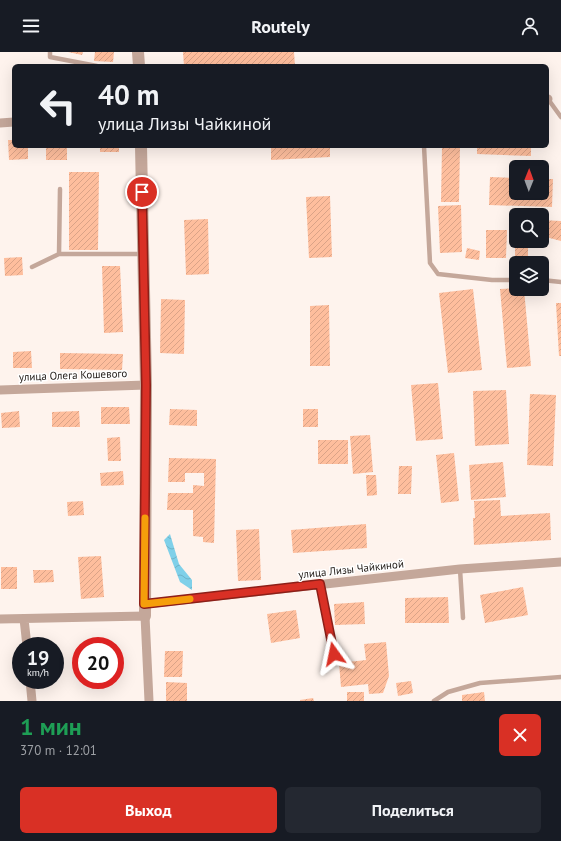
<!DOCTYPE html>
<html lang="ru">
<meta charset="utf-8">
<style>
:root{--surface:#171b24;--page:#242831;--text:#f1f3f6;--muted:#9ea1a6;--accent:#d93025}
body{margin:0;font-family:"PT Sans",sans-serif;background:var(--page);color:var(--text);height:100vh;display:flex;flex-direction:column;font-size:15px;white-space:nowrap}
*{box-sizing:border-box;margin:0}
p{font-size:13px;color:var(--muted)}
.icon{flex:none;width:22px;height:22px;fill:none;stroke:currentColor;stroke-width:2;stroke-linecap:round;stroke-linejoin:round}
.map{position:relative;height:649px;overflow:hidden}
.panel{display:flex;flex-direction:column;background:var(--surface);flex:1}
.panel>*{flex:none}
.hud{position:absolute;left:12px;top:12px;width:537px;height:84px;border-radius:6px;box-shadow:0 4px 16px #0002;background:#171b24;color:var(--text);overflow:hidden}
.needle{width:26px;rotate:1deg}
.tools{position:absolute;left:509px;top:108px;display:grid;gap:8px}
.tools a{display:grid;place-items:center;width:40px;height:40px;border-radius:6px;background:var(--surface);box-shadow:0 4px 16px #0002;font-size:20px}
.speed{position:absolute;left:12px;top:585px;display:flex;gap:8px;font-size:20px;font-weight:700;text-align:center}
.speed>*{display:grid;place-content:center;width:52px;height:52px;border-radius:50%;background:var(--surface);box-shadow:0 4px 16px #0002;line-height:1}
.speed small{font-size:10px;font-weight:400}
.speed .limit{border:6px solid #d22;background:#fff;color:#111}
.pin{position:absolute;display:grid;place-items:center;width:34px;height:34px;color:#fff;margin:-17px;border:2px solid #fff;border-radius:50%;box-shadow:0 1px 4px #0007}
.me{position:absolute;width:44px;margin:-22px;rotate:348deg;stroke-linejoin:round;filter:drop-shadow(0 0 3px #0008)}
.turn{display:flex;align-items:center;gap:14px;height:84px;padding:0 20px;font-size:18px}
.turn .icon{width:52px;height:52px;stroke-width:2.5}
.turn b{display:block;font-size:28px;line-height:34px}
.round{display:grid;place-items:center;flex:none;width:42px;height:42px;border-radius:6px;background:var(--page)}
.headline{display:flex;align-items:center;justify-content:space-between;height:68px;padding:0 20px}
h1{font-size:24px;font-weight:800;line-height:30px;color:#1e9e55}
.primary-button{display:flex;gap:8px;margin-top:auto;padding:8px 20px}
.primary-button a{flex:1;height:46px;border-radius:6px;background:var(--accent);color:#fff;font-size:16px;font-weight:800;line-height:46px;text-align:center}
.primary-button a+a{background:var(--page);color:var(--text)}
header{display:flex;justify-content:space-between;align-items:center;height:52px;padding:0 20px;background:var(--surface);font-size:18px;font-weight:800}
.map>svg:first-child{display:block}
.water{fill:url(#water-waves)}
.building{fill:url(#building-hatch)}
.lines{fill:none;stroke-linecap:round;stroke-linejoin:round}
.service{stroke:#c4a79a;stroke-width:4.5}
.minor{stroke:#c4a79a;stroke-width:9}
.tertiary{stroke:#c4a79a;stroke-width:12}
.route-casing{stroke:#8d1f18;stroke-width:10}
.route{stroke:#d93025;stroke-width:7}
.slow{stroke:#f59e0b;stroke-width:7}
.labels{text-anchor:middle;stroke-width:3;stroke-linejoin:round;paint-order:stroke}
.street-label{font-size:11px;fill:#28221e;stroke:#fff}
</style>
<header><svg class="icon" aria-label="menu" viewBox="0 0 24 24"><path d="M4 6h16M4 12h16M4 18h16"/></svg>Routely<svg class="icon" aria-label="person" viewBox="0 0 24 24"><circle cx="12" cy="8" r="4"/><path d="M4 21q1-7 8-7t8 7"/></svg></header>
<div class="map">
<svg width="561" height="649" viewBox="0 0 561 649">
<defs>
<pattern id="water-waves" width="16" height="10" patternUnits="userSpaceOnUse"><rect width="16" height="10" fill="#7fd0e9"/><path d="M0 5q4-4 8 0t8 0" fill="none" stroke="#6eb2c7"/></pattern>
<pattern id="building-hatch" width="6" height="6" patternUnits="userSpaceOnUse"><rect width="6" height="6" fill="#febe9d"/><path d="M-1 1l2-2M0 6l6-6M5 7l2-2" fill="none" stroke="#daa387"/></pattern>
</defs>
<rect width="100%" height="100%" fill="#fef3ed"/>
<path class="water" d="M170,482L179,512L192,528V538L180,530L164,488Z"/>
<path class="building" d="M68,0H83L82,3Z
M95,0H114L113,10L94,9Z
M183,0H294L295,14H184Z
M495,12V14H449V13Z
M8,88H14V94H28V107L9,108Z
M46,94H67V108H46Z
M100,94H119V100H100Z
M271,94H330V105L271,108Z
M442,94H460L459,150H441Z
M477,94H531V104L477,102Z
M69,120H99L98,198H69Z
M490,125L516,126V141H542V127H553L552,155L489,153Z
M330,144L332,205L309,206L306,145Z
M461,153L462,200L440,201L438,154Z
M208,167L209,222L186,223L184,168Z
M542,168L561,169V189L542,184Z
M486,178H507L506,206H486Z
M515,189H528V209H515Z
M467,196L480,199L479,208L465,206Z
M22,205L23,223L5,224L4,206Z
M102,214H120L123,280L104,281Z
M516,236V237H524L531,314L507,316L500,237Z
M473,237L482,318L448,321L439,241Z
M161,247L185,248L184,302L160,301Z
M556,251H561V304H559Z
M329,253L330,314H310V254Z
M31,299L32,316H13V300Z
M60,301L123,302L122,318L60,317Z
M438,331L443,387L416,389L411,333Z
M506,338L509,392L475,394L473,339Z
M530,342L556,343L553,414L527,413Z
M101,355H129L130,372H101Z
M170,357L197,358V374L169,373Z
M303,357H318V375H303Z
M19,359L20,375L2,376L1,361Z
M79,359L80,375H52V360Z
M370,383L373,420L353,422L350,384Z
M120,385L121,409H108L107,386Z
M318,388H348V412H318Z
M454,401L459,449L441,451L436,403Z
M169,406L216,407L214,491L203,490V485L193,484V458H167L168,441H193V433L204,434V421H185V430H168Z
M503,410L506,445L471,448L469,413Z
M399,414H412L411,442H398Z
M123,419L124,433L101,434L100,421Z
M366,423H376L377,443L367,444Z
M500,448L501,464L550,461L551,488L474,493L473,466H475L474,449Z
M83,449L84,463L68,464L67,450Z
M366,472L367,496L293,501L291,478Z
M259,477L261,528L238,529L236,478Z
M101,504L104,545L81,547L78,505Z
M1,515H17V537H1Z
M33,518H53L54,530L34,531Z
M523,535L528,563L485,571L480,543Z
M448,545L449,571H405V546Z
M364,550L365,572L335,573L334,552Z
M296,558L300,586L271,591L267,562Z
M386,590L389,624L383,641L369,642L368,632L341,635L339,611L366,608L364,592Z
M165,599H183L182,625H164Z
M411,629L413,641L398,644L396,631Z
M166,630L187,631V649H166Z
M347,640H364V649H347Z
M484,640L485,649H462V643Z
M313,646L314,649H300V648Z"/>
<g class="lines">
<path class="service" d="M50,0V5L97,14
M548,47L561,65
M424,94L430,211L438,222L492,228H516
M59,202L60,137
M32,215L59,202H143
M542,228L561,230
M460,517L463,566
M320,532L335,602
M434,649L448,640L480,631L561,625"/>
<path class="minor" d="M547,47H548
M0,71L14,70
M0,338L146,333
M145,552L460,517L561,510
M0,567L145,564L149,649
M24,567L27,594
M30,628L32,649"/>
<path class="tertiary" d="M138,0L139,14
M141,94L146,333L145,564"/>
</g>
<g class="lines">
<g class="route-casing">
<path id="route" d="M142,140L146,333L144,552L320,532L334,602"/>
</g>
<use href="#route" class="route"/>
<path class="slow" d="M145,466L144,552L190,547"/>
</g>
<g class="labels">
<g class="street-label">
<text transform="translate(73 323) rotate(-2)" y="4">улица Олега Кошевого</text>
<text transform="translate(351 517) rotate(-6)" y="4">улица Лизы Чайкиной</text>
</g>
</g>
</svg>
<div class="tools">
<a><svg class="needle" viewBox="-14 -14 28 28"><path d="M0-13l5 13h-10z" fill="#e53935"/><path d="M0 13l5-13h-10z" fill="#9ea1a6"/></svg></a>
<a><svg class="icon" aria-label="search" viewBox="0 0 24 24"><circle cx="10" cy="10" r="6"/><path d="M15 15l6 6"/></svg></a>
<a><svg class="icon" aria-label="layers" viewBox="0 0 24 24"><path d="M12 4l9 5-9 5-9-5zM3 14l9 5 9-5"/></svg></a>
</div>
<div class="speed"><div>19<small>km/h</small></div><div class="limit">20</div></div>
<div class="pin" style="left:142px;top:140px;background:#d93025"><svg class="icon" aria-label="arrive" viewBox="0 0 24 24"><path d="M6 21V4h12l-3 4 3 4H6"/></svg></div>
<svg class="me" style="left:334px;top:602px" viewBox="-20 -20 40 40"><path d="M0-17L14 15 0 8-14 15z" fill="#d93025" stroke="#fff" stroke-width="4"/></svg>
<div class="hud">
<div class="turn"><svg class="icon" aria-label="left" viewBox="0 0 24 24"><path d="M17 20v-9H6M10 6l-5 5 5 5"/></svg><div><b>40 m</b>улица Лизы Чайкиной</div></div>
</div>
</div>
<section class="panel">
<div class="headline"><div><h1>1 мин</h1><p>370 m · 12:01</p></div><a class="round" style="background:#d93025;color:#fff"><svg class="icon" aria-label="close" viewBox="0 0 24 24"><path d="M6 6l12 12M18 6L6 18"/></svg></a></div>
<div class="primary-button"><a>Выход</a><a>Поделиться</a></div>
</section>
